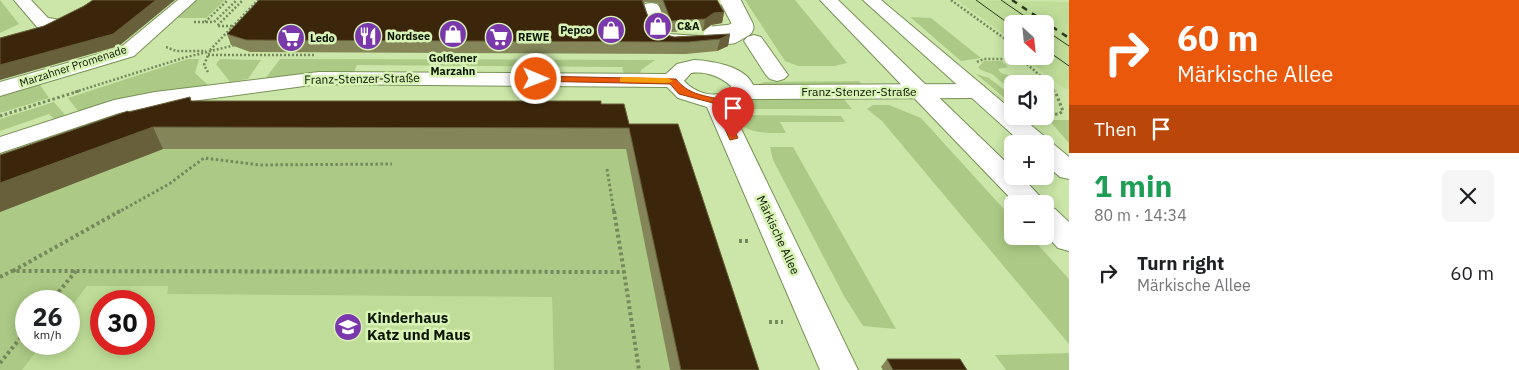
<!DOCTYPE html>
<meta charset="utf-8">
<style>
:root{--surface:#fff;--page:#f6f6f6;--text:#202124;--muted:#757577}
body{margin:0;font-family:"IBM Plex Sans",sans-serif;background:var(--page);color:var(--text);height:100vh;display:flex;flex-direction:column;font-size:19px;white-space:nowrap}
*{box-sizing:border-box;margin:0}
p{font-size:16px;color:var(--muted)}
.icon{flex:none;width:28px;height:28px;fill:none;stroke:currentColor;stroke-width:2;stroke-linecap:round;stroke-linejoin:round}
.map{position:relative;flex:1;overflow:hidden}
.sheet{display:flex;flex-direction:column;background:var(--surface);width:450px}
.sheet>*{flex:none}
.hud{background:#ea580c;color:#fff;overflow:hidden}
.needle{width:32px;rotate:153deg}
.controls{position:absolute;left:1004px;top:15px;display:grid;gap:10px}
.controls a{display:grid;place-items:center;width:50px;height:50px;border-radius:8px;background:var(--surface);box-shadow:0 2px 12px #0003;font-size:25px}
.speed{position:absolute;left:15px;top:290px;display:flex;gap:10px;font-size:25px;font-weight:700;text-align:center}
.speed>*{display:grid;place-content:center;width:65px;height:65px;border-radius:50%;background:var(--surface);box-shadow:0 2px 12px #0003;line-height:1}
.speed small{font-size:12px;font-weight:400}
.speed .limit{border:8px solid #d22;background:#fff;color:#111}
.pin{position:absolute;display:grid;place-items:center;width:42px;height:42px;color:#fff;margin:-51px -21px;border-radius:50% 50% 50% 0;rotate:-45deg;box-shadow:0 0 5px #0007}
.pin .icon{rotate:45deg}
.me{position:absolute;width:55px;margin:-28px;rotate:91deg;stroke-linejoin:round;filter:drop-shadow(0 0 4px #0008)}
.turn{display:flex;align-items:center;gap:18px;height:105px;padding:0 25px;font-size:22px}
.turn .icon{width:65px;height:65px;stroke-width:2.5}
.turn b{display:block;font-size:35px;line-height:42px}
.then{display:flex;align-items:center;height:48px;padding:0 25px;background:#0003;gap:10px;font-size:19px}
.round{display:grid;place-items:center;flex:none;width:52px;height:52px;border-radius:8px;background:var(--page)}
.summary{display:flex;align-items:center;justify-content:space-between;height:85px;padding:0 25px}
h1{font-size:30px;font-weight:800;line-height:38px;color:#1e9e55}
ul{padding:0;list-style:none}
li{display:flex;align-items:center;gap:15px;height:70px;padding:0 25px}
li div{flex:1}
li b{display:block;font-size:19px}
li em{font-style:normal}
main{display:flex;flex:1;min-height:0}
.map>svg:first-child{display:block}
.built{fill:#bfdd98;fill-rule:evenodd}
.green{fill:#acca85}
.lines{fill:none;stroke-linecap:round;stroke-linejoin:round}
.minor-casing{stroke:#799157;stroke-width:2}
.major-casing{stroke:#799157;stroke-width:2}
.path-far2{stroke:#76895e;stroke-width:2.5;stroke-dasharray:2 2;stroke-linecap:butt}
.path-far1{stroke:#76895e;stroke-width:3;stroke-dasharray:2.5 2.5;stroke-linecap:butt}
.path{stroke:#76895e;stroke-width:4;stroke-dasharray:3 3;stroke-linecap:butt}
.minor{fill:#fff;fill-rule:evenodd}
.major{fill:#fff;fill-rule:evenodd}
.tram{stroke:#2c381d;stroke-width:1}
.rail{stroke:#2c381d;stroke-width:2.5;stroke-dasharray:6 6;stroke-linecap:butt}
.minor-bridge-casing{stroke:#799157;stroke-width:21;stroke-linecap:butt}
.minor-bridge{stroke:#fff;stroke-width:19}
.wall{fill:#84865a}
.shaded-wall{fill:#67603a}
.building{fill:#3c260b;stroke:#67603a}
.route{fill:#ea580c;stroke:#983908}
.slow{fill:#f59e0b}
.labels{text-anchor:middle;stroke-width:5;stroke-linejoin:round;paint-order:stroke}
.far-poi-label{font-size:11px;font-weight:bold;fill:#0c1501;stroke:#d8f3b5;text-anchor:start}
.far-street-label{font-size:11px;fill:#0c1501;stroke:#d8f3b5}
.street-label{font-size:12px;fill:#0c1501;stroke:#d8f3b5}
.near-poi-label{font-size:15px;font-weight:bold;fill:#0c1501;stroke:#d8f3b5;text-anchor:start}
</style>
<main>
<div class="map">
<svg width="1069" height="370" viewBox="0 0 1069 370">
<rect width="100%" height="100%" fill="#cbe6a8"/>
<path class="built" d="M957,0L1069,2V89L1063,88L1022,56H1045V24H1012V40Z
M87,286H168L167,294L552,297L554,370H22L42,344H69V310ZM101,301H144V344H101Z"/>
<path class="green" d="M0,0L19,24L0,33Z
M197,0H225L206,18H176Z
M745,0H795L847,63L834,66H798L785,61Z
M910,17L931,18L981,58L961,61Z
M188,59H199L195,73L208,85L149,94L78,111L68,98Z
M220,59L261,60L248,79L230,82L216,64Z
M280,59L655,60L641,70L640,75H624L622,67L357,65L354,72H316L265,79Z
M984,61H1001L1008,67L998,69L1001,73L1037,84H1012V91L992,74L981,70L978,67Z
M976,74L989,78L1012,96V104Z
M859,81L863,86L758,84L765,82Z
M38,82L49,98L0,113V93Z
M842,97L852,109H732L733,104L755,99Z
M54,102L66,116L55,120L49,114L0,131V119Z
M873,105H889L921,118L1012,218V236H1030L1069,279V344L882,121L867,109Z
M735,115L841,116L845,122H780L786,133C769,133 741,135 735,115Z
M1049,120H1069V143Z
M163,147L483,149L601,147L602,149H627L677,370H554L552,297L167,294L168,286H87L69,310V301H26V344H42L22,370H0V212Z
M770,147H793L896,329L863,326L844,296L773,160Z
M1069,353V370H1006L995,355Z"/>
<g class="lines">
<g class="minor-casing">
<path id="minor" d="M14,0H31L48,18L61,20L64,24L61,28L55,29L37,27Z
M178,0H196L134,56L0,96V82L120,48Z
M651,3L657,4L660,8L668,34L699,36L702,40L699,44L672,47L653,42L642,8L645,4Z
M754,35L761,37L788,75L784,79L777,81L770,79L766,75L744,41L747,37Z
M694,60C712,61 745,66 753,85L976,84L984,86L987,91L984,96L976,98L746,99L730,106L858,370H820L707,107L678,98L667,87L319,84L155,106L119,113L0,153V137L114,100L155,92L319,72L666,74L677,64ZM691,73C705,71 720,76 731,86L730,89C716,100 695,93 684,81Z"/>
</g>
<g class="major-casing">
<path id="major" d="M820,0H838L1012,168V176H1021L1047,204L1046,206L1055,209L1069,222V251L1058,248L1045,234V204H1016Z
M863,0H881L1012,110V116H1020L1069,157V179L1060,177L1045,164V144H1023Z"/>
</g>
<path class="path-far2" d="M951,0L1012,44
M194,22H214L237,0
M205,22L228,0
M232,26H217L243,0
M166,47L176,51H206
M210,50L258,0
M208,55H315
M1018,56L1045,80L1055,92
M977,62L984,59H1021
M208,72L204,65L209,53
M75,92L183,58L235,45"/>
<path class="path-far1" d="M1045,115L1059,114L1063,111L1055,91
M0,116L79,91
M607,169L614,213
M117,213L169,184L204,158L260,165L392,164"/>
<path class="path" d="M614,211L624,272
M739,241H748
M13,271L120,211
M0,277L12,271L624,272L639,370
M51,301L76,271
M769,322H783
M0,363L26,331"/>
<use href="#minor" class="minor"/>
<use href="#major" class="major"/>
<path class="tram" d="M976,0L1012,26
M1001,0L1036,24
M1045,30L1069,46
M1045,49L1069,66"/>
<path class="rail" d="M1012,0L1069,38"/>
<g class="minor-bridge-casing">
<path id="minor-bridge" d="M713,36L732,34L744,27L730,0"/>
</g>
<use href="#minor-bridge" class="minor-bridge"/>
</g>
<path class="wall" d="M259,0H717L724,12L722,23L711,25L703,31L669,32L658,3L645,2L644,4L653,31L674,37L730,34L728,46L717,51L686,54L250,52L231,45L227,34Z
M191,101L601,104L629,124L759,370H670L626,149H163L0,212V155L129,112Z
M887,359L967,370H883L881,367Z"/>
<path class="shaded-wall" d="M156,0H175L119,46L0,80V65Z
M724,12L722,23L711,25L703,31L705,19L714,13Z
M730,34L728,46L717,51L720,39Z
M153,127L163,149L0,212V183Z"/>
<path class="building" d="M93,0H156L113,34L0,65V38L44,26L84,6Z
M259,0H642L653,31L674,37L730,34L720,39L688,42L246,40L227,34Z
M663,0H717L724,12L714,13L705,19L671,21Z
M190,97L191,101H601V104H624L629,124H678L759,370H681L629,128L153,127L0,183V155L128,111L129,112Z
M887,359H960L967,370H893Z"/>
<path class="route" d="M536,76L676,79C688,94 701,95 719,99L738,138L730,140L713,103L679,94L670,84L533,81V77Z"/>
<path class="slow" d="M623,77L668,78L673,81L668,83L620,82V78Z"/>
<defs>
<g id="shop-disc" transform="scale(1.4375)"><circle r="9.5" fill="#7b38ac" stroke="#d8f3b5"/><path d="M-5-2.5h2.3a2.7 3.5 0 0 1 5.4 0H5L5.5 6h-11ZM-1.5-2.5h3a1.5 2.3 0 0 0-3 0Z" fill="#fff"/></g>
<g id="restaurant-disc" transform="scale(1.4375)"><circle r="9.5" fill="#7b38ac" stroke="#d8f3b5"/><path d="M-5-6h1v4h1v-4h1v4h1v-4h1v5L-1.5 .5V6h-2V.5L-5-1ZM5-6V6H3V1.5H1.5Q1.5-4 5-6Z" fill="#fff"/></g>
<g id="supermarket-disc" transform="scale(1.4375)"><circle r="9.5" fill="#7b38ac" stroke="#d8f3b5"/><path d="M-6-5.5h2.5l.6 2H6L4.5 2H-2.5L-4.4-4H-6ZM-1.5 3.2a1.3 1.3 0 1 0 .1 0ZM3 3.2a1.3 1.3 0 1 0 .1 0Z" fill="#fff"/></g>
<g id="school-disc" transform="scale(1.4375)"><circle r="9.5" fill="#7b38ac" stroke="#d8f3b5"/><path d="M0-5L7-2L0 1L-7-2ZM-4 1L0 2.5L4 1V4Q0 6-4 4Z" fill="#fff"/></g>
</defs>
<g fill-rule="evenodd">
<use href="#shop-disc" x="658" y="26"/>
<use href="#shop-disc" x="611" y="30"/>
<use href="#shop-disc" x="453" y="34"/>
<use href="#restaurant-disc" x="368" y="36"/>
<use href="#supermarket-disc" x="499" y="37"/>
<use href="#supermarket-disc" x="291" y="38"/>
<use href="#school-disc" x="348" y="327"/>
</g>
<g class="labels">
<g class="far-poi-label">
<text x="677" y="30">C&amp;A</text>
<text x="592" y="34" text-anchor="end">Pepco</text>
<text x="387" y="40">Nordsee</text>
<text x="518" y="41">REWE</text>
<text x="310" y="42">Ledo</text>
<text x="453" y="62" text-anchor="middle">Golßener<tspan x="453" dy="13">Marzahn</tspan></text>
</g>
<g class="far-street-label">
<text transform="translate(73 66) rotate(-18)" y="4">Marzahner Promenade</text>
</g>
<g class="street-label">
<text transform="translate(362 79) rotate(-1)" y="4">Franz-Stenzer-Straße</text>
<text x="859" y="96">Franz-Stenzer-Straße</text>
<text transform="translate(778 235) rotate(65)" y="4">Märkische Allee</text>
</g>
<g class="near-poi-label">
<text x="367" y="323">Kinderhaus<tspan x="367" dy="17">Katz und Maus</tspan></text>
</g>
</g>
</svg>
<div class="controls">
<a><svg class="needle" viewBox="-14 -14 28 28"><path d="M0-13l5 13h-10z" fill="#e53935"/><path d="M0 13l5-13h-10z" fill="#757577"/></svg></a>
<a><svg class="icon" aria-label="sound" viewBox="0 0 24 24"><path d="M4 9h4l5-4v14l-5-4H4zM17 9q2 3 0 6"/></svg></a>
<a>+</a>
<a>−</a>
</div>
<div class="speed"><div>26<small>km/h</small></div><div class="limit">30</div></div>
<div class="pin" style="left:733px;top:138px;background:#d93025"><svg class="icon" aria-label="arrive" viewBox="0 0 24 24"><path d="M6 21V4h12l-3 4 3 4H6"/></svg></div>
<svg class="me" style="left:536px;top:79px" viewBox="-20 -20 40 40"><circle r="17" fill="#ea580c" stroke="#fff" stroke-width="3"/><path d="M0-11L8 9 0 5-8 9z" fill="#fff"/></svg>
</div>
<section class="sheet">
<div class="hud">
<div class="turn"><svg class="icon" aria-label="right" viewBox="0 0 24 24"><path d="M7 20v-9h11M14 6l5 5-5 5"/></svg><div><b>60 m</b>Märkische Allee</div></div>
<div class="then">Then<svg class="icon" aria-label="arrive" viewBox="0 0 24 24"><path d="M6 21V4h12l-3 4 3 4H6"/></svg></div>
</div>
<div class="summary"><div><h1>1 min</h1><p>80 m · 14:34</p></div><a class="round"><svg class="icon" aria-label="close" viewBox="0 0 24 24"><path d="M6 6l12 12M18 6L6 18"/></svg></a></div>
<ul>
<li><svg class="icon" aria-label="right" viewBox="0 0 24 24"><path d="M7 20v-9h11M14 6l5 5-5 5"/></svg><div><b>Turn right</b><p>Märkische Allee</p></div><em>60 m</em></li>
</ul>
</section>
</main>
